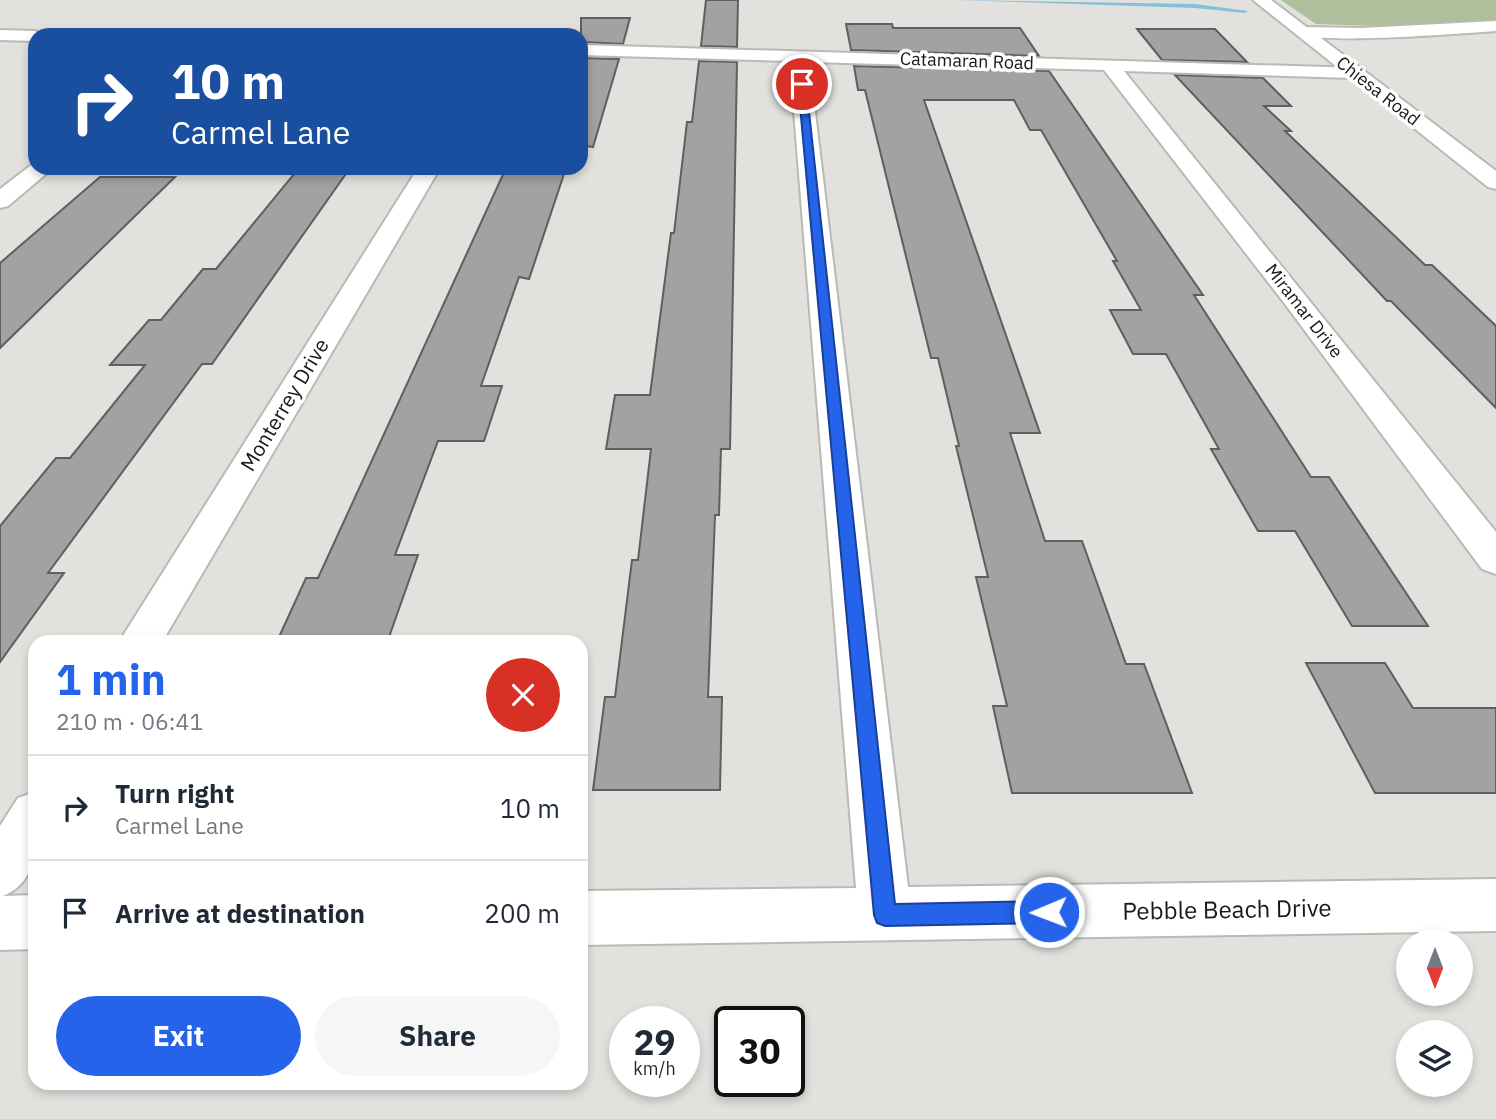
<!DOCTYPE html>
<meta charset="utf-8">
<style>
:root{--surface:#fff;--page:#f6f6f7;--text:#1f2937;--muted:#747a83;--line:#e0e1e3;--accent:#2563eb}
body{margin:0;font-family:"IBM Plex Sans",sans-serif;background:var(--page);color:var(--text);height:100vh;display:flex;flex-direction:column;font-size:26px;white-space:nowrap}
*{box-sizing:border-box;margin:0}
p{font-size:23px;color:var(--muted)}
.icon{flex:none;width:38px;height:38px;fill:none;stroke:currentColor;stroke-width:2;stroke-linecap:round;stroke-linejoin:round}
.map{position:relative;flex:1;overflow:hidden}
.sheet{position:absolute;left:28px;top:635px;width:560px;height:455px;display:flex;flex-direction:column;background:var(--surface);border-radius:21px;box-shadow:0 4px 10px #0003}
.sheet>*{flex:none}
.guide{position:absolute;left:28px;top:28px;width:560px;height:147px;border-radius:21px;box-shadow:0 4px 10px #0003;background:#1a4fa0;color:#fff;overflow:hidden}
.needle{width:46px;rotate:180deg}
.fabs{position:absolute;left:1396px;top:929px;display:grid;gap:14px}
.fabs a{display:grid;place-items:center;width:77px;height:77px;border-radius:50%;background:var(--surface);box-shadow:0 4px 10px #0003;font-size:35px}
.speed{position:absolute;left:609px;top:1006px;display:flex;gap:14px;font-size:35px;font-weight:700;text-align:center}
.speed>*{display:grid;place-content:center;width:91px;height:91px;border-radius:50%;background:var(--surface);box-shadow:0 4px 10px #0003;line-height:1}
.speed small{font-size:18px;font-weight:400}
.speed .limit{border:4px solid #111;border-radius:10px;background:#fff;color:#111}
.pin{position:absolute;display:grid;place-items:center;width:60px;height:60px;color:#fff;margin:-30px;border:4px solid #fff;border-radius:50%;box-shadow:0 2px 7px #0007}
.me{position:absolute;width:77px;margin:-38px;rotate:269deg;stroke-linejoin:round;filter:drop-shadow(0 0 5px #0008)}
.turn{display:flex;align-items:center;gap:24px;height:147px;padding:0 28px;font-size:32px}
.turn .icon{width:91px;height:91px;stroke-width:2.5}
.turn b{display:block;font-size:49px;line-height:60px}
.round{display:grid;place-items:center;flex:none;width:74px;height:74px;border-radius:37px;background:var(--page)}
.headline{display:flex;align-items:center;justify-content:space-between;height:119px;padding:0 28px}
h1{font-size:42px;font-weight:800;line-height:52px;color:var(--accent)}
.primary-button{display:flex;gap:14px;margin-top:auto;padding:14px 28px}
.primary-button a{flex:1;height:80px;border-radius:42px;background:var(--accent);color:#fff;font-size:28px;font-weight:800;line-height:80px;text-align:center}
.primary-button a+a{background:var(--page);color:var(--text)}
ul{padding:0;list-style:none}
li{display:flex;align-items:center;gap:21px;height:105px;padding:0 28px;border-top:2px solid var(--line)}
li div{flex:1}
li b{display:block;font-size:26px}
li em{font-style:normal}
.map>svg:first-child{display:block}
.green{fill:#aebf9b}
.lines{fill:none;stroke-linecap:round;stroke-linejoin:round}
.stream{fill:#83c0da;fill-rule:evenodd}
.building{fill:#a2a1a4;stroke:#5f5e61;stroke-width:2}
.minor-casing{stroke:#b9b9b5;stroke-width:4}
.secondary-casing{stroke:#b9b9b5;stroke-width:4}
.minor{fill:#fff;fill-rule:evenodd}
.secondary{fill:#fff;fill-rule:evenodd}
.route{fill:#2563eb;stroke:#184099;stroke-width:2}
.labels{text-anchor:middle;stroke-width:7;stroke-linejoin:round;paint-order:stroke}
.far-street-label{font-size:18px;fill:#181816;stroke:#fff}
.street-label{font-size:21px;fill:#181816;stroke:#fff}
.near-street-label{font-size:24px;fill:#181816;stroke:#fff}
</style>
<div class="map">
<svg width="1496" height="1119" viewBox="0 0 1496 1119">
<rect width="100%" height="100%" fill="#e2e1de"/>
<path class="green" d="M1281,0H1496V23L1404,27L1316,24Z"/>
<g class="lines">
<path class="stream" d="M954,0L1195,4L1248,11L1245,13L1195,8Z"/>
</g>
<path class="building" d="M706,0H738L737,47L701,46Z
M581,18H630L623,44L581,42Z
M846,24H892L893,28H1020L1039,56L851,50Z
M1137,29H1215L1247,62L1162,60Z
M581,58L619,59L593,147L581,145Z
M699,61L737,62L730,449H721L719,515H715L708,697H722L720,790H593L605,697H615L632,560H638L651,449H606L615,395H650L671,233H674L687,122H692Z
M854,66L1049,71L1203,295H1194L1311,477H1329L1428,626H1352L1295,531H1258L1211,449H1219L1166,354H1133L1110,310H1141L1113,261H1117L1041,130H1030L1014,100H924L1040,433H1010L1045,541H1082L1126,664H1144L1192,793H1012L993,706H1007L976,577H988L956,446H959L938,358H931L865,90H858Z
M1175,75L1263,78L1291,106H1264L1291,131H1285L1425,265H1432L1496,326V408L1391,301H1387Z
M299,168H350L212,364H202L48,573H64L0,662V526L56,458H70L145,365H110L149,320H161L203,269H216Z
M506,168H566L529,279L519,277L481,386H502L484,441H438L395,555H418L389,637H279L306,578H318Z
M100,177H175L0,348V263Z
M1306,663H1385L1413,708H1496V793H1375Z"/>
<g class="lines">
<g class="minor-casing">
<path id="minor" d="M1496,21V31C1467,33 1307,46 1295,32L1303,27L1362,28Z
M0,30L35,31L43,35H35V41L0,40Z
M581,45L1359,68L1361,72L1359,76L1352,78L1124,71L1496,532V574L1482,569L1285,304L1104,70L809,62L908,887L1496,879V931L581,945V891L856,888L790,61L581,55Z
M34,163L35,168H53L8,206L0,208V189Z
M418,168H440L162,642H119Z
M35,792C35,829 45,879 3,896L35,895V949L0,950V826L18,798Z"/>
</g>
<g class="secondary-casing">
<path id="secondary" d="M1253,0H1271L1496,171V189L1488,187Z"/>
</g>
<use href="#minor" class="minor"/>
<use href="#secondary" class="secondary"/>
</g>
<path class="route" d="M802,81L806,84L895,904L1049,901L1057,905L1060,912L1057,920L1049,923L885,926L877,923L874,915L798,84Z"/>
<g class="labels">
<g class="far-street-label">
<text transform="translate(967 61) rotate(2)" y="6">Catamaran Road</text>
<text transform="translate(1378 91) rotate(38)" y="6">Chiesa Road</text>
<text transform="translate(1304 311) rotate(52)" y="6">Miramar Drive</text>
</g>
<g class="street-label">
<text transform="translate(285 405) rotate(-59)" y="7">Monterrey Drive</text>
</g>
<g class="near-street-label">
<text transform="translate(1227 910) rotate(-1)" y="8">Pebble Beach Drive</text>
</g>
</g>
</svg>
<div class="fabs">
<a><svg class="needle" viewBox="-14 -14 28 28"><path d="M0-13l5 13h-10z" fill="#e53935"/><path d="M0 13l5-13h-10z" fill="#747a83"/></svg></a>
<a><svg class="icon" aria-label="layers" viewBox="0 0 24 24"><path d="M12 4l9 5-9 5-9-5zM3 14l9 5 9-5"/></svg></a>
</div>
<div class="speed"><div>29<small>km/h</small></div><div class="limit">30</div></div>
<div class="pin" style="left:802px;top:84px;background:#d93025"><svg class="icon" aria-label="arrive" viewBox="0 0 24 24"><path d="M6 21V4h12l-3 4 3 4H6"/></svg></div>
<svg class="me" style="left:1049px;top:912px" viewBox="-20 -20 40 40"><circle r="17" fill="#2563eb" stroke="#fff" stroke-width="3"/><path d="M0-11L8 9 0 5-8 9z" fill="#fff"/></svg>
<div class="guide">
<div class="turn"><svg class="icon" aria-label="right" viewBox="0 0 24 24"><path d="M7 20v-9h11M14 6l5 5-5 5"/></svg><div><b>10 m</b>Carmel Lane</div></div>
</div>
<section class="sheet">
<div class="headline"><div><h1>1 min</h1><p>210 m · 06:41</p></div><a class="round" style="background:#d93025;color:#fff"><svg class="icon" aria-label="close" viewBox="0 0 24 24"><path d="M6 6l12 12M18 6L6 18"/></svg></a></div>
<ul>
<li><svg class="icon" aria-label="right" viewBox="0 0 24 24"><path d="M7 20v-9h11M14 6l5 5-5 5"/></svg><div><b>Turn right</b><p>Carmel Lane</p></div><em>10 m</em></li>
<li><svg class="icon" aria-label="arrive" viewBox="0 0 24 24"><path d="M6 21V4h12l-3 4 3 4H6"/></svg><div><b>Arrive at destination</b></div><em>200 m</em></li>
</ul>
<div class="primary-button"><a>Exit</a><a>Share</a></div>
</section>
</div>
